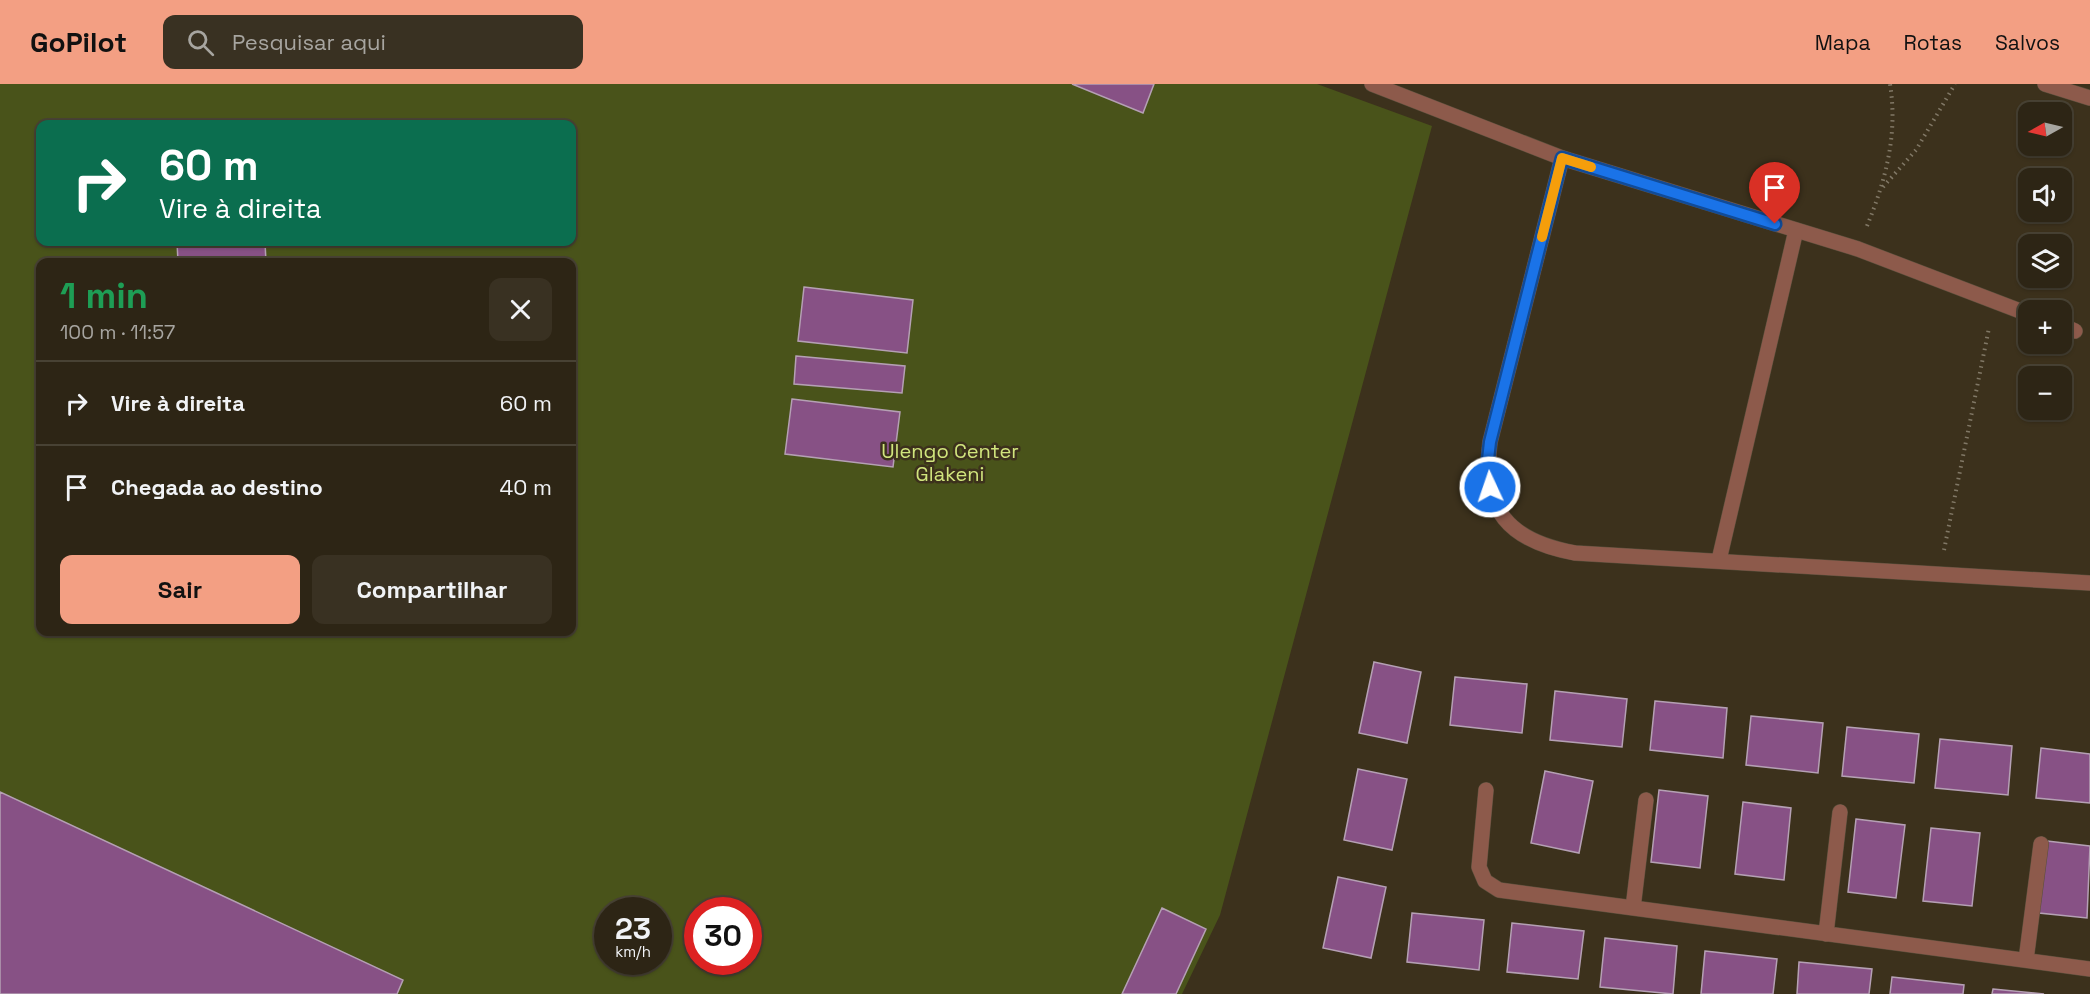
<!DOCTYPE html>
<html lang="pt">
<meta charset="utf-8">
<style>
:root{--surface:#2d2515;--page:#393122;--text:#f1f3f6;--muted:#a7a5a0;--line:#484234;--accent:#f39f83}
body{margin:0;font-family:"Space Grotesk",sans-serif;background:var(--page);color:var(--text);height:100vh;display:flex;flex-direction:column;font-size:22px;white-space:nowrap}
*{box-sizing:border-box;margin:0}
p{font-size:20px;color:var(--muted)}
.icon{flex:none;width:33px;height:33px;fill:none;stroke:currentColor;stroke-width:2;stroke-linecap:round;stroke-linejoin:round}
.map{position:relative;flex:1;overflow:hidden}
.details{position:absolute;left:36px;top:174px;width:540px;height:378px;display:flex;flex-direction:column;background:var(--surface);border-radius:12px;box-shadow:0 2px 4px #0004,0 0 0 2px var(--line)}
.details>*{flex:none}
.banner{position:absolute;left:36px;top:36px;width:540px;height:126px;border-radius:12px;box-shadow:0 2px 4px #0004,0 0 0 2px var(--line);background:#0b6e4f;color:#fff;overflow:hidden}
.needle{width:39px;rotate:262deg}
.tools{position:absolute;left:2018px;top:18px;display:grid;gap:12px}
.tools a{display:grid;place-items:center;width:54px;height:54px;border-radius:12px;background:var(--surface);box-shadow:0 2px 4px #0004,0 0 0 2px var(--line);font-size:30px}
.speed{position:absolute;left:594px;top:813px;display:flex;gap:12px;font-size:30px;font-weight:700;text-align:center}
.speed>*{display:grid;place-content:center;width:78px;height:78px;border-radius:50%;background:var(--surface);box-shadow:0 2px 4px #0004,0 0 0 2px var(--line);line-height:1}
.speed small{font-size:15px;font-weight:400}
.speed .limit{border:9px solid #d22;background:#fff;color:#111}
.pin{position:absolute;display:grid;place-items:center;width:51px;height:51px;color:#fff;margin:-62px -26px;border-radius:50% 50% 50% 0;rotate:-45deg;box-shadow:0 0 6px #0007}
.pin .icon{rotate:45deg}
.me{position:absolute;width:66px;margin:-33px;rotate:357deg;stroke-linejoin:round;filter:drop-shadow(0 0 4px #0008)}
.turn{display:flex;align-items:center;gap:21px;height:126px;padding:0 24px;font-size:27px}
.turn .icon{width:78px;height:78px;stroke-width:2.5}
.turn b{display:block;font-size:42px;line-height:51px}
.round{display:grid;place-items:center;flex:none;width:63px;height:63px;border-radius:12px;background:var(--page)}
.headline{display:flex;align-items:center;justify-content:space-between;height:102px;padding:0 24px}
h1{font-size:36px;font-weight:700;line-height:45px;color:#1e9e55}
.action{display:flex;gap:12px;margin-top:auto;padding:12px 24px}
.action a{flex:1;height:69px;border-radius:12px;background:var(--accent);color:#111;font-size:24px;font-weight:700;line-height:69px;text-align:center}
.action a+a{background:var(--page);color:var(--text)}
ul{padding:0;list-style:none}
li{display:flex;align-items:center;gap:18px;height:84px;padding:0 24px;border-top:2px solid var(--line)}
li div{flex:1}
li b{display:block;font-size:22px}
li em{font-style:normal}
header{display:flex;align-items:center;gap:36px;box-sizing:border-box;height:84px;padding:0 30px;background:var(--accent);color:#111}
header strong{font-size:28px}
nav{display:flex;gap:33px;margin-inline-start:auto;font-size:21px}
.search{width:420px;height:54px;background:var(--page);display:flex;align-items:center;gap:15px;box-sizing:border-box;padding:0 21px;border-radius:12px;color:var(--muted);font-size:22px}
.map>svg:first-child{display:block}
.green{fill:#49531a;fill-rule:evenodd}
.building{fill:#875185;stroke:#b5a0b4;stroke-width:1.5}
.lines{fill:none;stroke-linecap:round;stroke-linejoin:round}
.minor-casing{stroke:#594f3c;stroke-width:16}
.path{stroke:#817866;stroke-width:4;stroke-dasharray:1.5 4.5;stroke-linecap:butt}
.minor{stroke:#8d5a4b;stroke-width:15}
.route-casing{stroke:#114b97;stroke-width:15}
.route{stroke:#1a73e8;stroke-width:10}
.slow{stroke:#f59e0b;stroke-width:10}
.labels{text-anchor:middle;stroke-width:5;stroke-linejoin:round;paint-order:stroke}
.park-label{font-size:20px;fill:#d1e57d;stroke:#3c311c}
</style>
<header>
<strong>GoPilot</strong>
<div class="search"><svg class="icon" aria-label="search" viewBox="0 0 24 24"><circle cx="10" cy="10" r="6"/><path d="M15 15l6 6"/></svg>Pesquisar aqui</div>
<nav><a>Mapa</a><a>Rotas</a><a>Salvos</a></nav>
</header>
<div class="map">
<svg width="2090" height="910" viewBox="0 0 2090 910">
<rect width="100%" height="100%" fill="#3c311c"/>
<path class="green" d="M0,0H1317L1432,42L1220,831L1182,910H0ZM40,40H572V158H40ZM40,178H572V548H40ZM608,826H658V878H608ZM698,826H748V878H698Z"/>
<path class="building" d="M1072,0H1154L1143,29Z
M177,158H265L266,178H178Z
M804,203L913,216L907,269L798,257Z
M796,272L905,282L902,309L794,300Z
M792,315L900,328L893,383L785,370Z
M1374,578L1421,588L1407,659L1359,649Z
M1455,593L1527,600L1522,649L1450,641Z
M1555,607L1627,615L1622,663L1550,656Z
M1655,617L1727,624L1723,674L1650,666Z
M1751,632L1823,639L1818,689L1746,681Z
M1847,643L1919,650L1914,699L1842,692Z
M1940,655L2012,662L2008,711L1935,704Z
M2041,664L2090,670V719L2036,714Z
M1358,685L1407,695L1392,766L1344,756Z
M1545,687L1593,697L1579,769L1531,759Z
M1659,706L1708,712L1700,784L1651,778Z
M0,708L403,896L397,910H0Z
M1743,718L1791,724L1784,796L1735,790Z
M1856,735L1905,741L1896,814L1848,808Z
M1931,744L1980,749L1972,822L1923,817Z
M2047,757L2090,762L2087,834L2039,829Z
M1338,793L1386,803L1371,874L1323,864Z
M1162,824L1206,845L1176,910H1122Z
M1412,829L1484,836L1479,886L1407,878Z
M1512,839L1584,847L1578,895L1507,888Z
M1605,854L1677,862L1673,910L1600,903Z
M1705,867L1777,875L1773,910H1701Z
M1799,878L1872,885L1869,910H1797Z
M1892,893L1964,901L1963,910H1890Z
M1993,905L2044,910H1992Z"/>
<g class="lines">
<g class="minor-casing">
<path id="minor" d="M1372,0L1562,74L1858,165L2028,230
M2045,0L2090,14
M1562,74L1490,358C1481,426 1509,457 1575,469L2090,499
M2061,241L2075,247
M1719,476L1796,146
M1486,706L1479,783L1485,797L1499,806L2090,885
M1633,824L1646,716
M1826,850L1840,728
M2026,876L2041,760"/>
</g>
<path class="path" d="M1883,103L1916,66L1955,0
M1867,142C1886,95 1898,50 1890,0
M1944,466L1989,244"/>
<use href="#minor" class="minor"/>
</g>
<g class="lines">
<g class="route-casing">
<path id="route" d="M1490,403L1487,384L1490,358L1562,74L1775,140"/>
</g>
<use href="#route" class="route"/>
<path class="slow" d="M1542,153L1562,74L1591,83"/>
</g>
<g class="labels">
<g class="park-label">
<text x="950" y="374">Ulengo Center<tspan x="950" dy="23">Glakeni</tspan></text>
</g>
</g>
</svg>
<div class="tools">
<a><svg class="needle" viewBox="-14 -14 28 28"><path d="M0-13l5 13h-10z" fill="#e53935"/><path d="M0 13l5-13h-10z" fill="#a7a5a0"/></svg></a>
<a><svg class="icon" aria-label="sound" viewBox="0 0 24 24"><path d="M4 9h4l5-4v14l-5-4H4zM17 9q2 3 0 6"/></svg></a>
<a><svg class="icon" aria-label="layers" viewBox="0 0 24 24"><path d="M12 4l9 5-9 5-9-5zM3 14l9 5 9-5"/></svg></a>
<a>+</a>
<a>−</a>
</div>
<div class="speed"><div>23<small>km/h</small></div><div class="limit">30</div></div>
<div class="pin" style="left:1775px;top:140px;background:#d93025"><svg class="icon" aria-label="arrive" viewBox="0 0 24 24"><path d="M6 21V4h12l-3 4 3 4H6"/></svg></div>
<svg class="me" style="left:1490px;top:403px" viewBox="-20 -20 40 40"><circle r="17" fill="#1a73e8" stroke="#fff" stroke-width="3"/><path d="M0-11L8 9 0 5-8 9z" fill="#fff"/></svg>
<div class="banner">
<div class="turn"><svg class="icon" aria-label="right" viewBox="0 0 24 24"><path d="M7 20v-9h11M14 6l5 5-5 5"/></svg><div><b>60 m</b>Vire à direita</div></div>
</div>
<section class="details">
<div class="headline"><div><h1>1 min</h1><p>100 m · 11:57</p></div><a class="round"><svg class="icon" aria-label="close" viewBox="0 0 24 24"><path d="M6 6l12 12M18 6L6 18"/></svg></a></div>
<ul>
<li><svg class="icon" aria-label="right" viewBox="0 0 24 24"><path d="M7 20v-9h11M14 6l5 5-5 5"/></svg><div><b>Vire à direita</b></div><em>60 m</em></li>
<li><svg class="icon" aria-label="arrive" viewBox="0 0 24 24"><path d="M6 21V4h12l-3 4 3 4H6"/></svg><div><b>Chegada ao destino</b></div><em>40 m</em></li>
</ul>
<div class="action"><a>Sair</a><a>Compartilhar</a></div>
</section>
</div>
